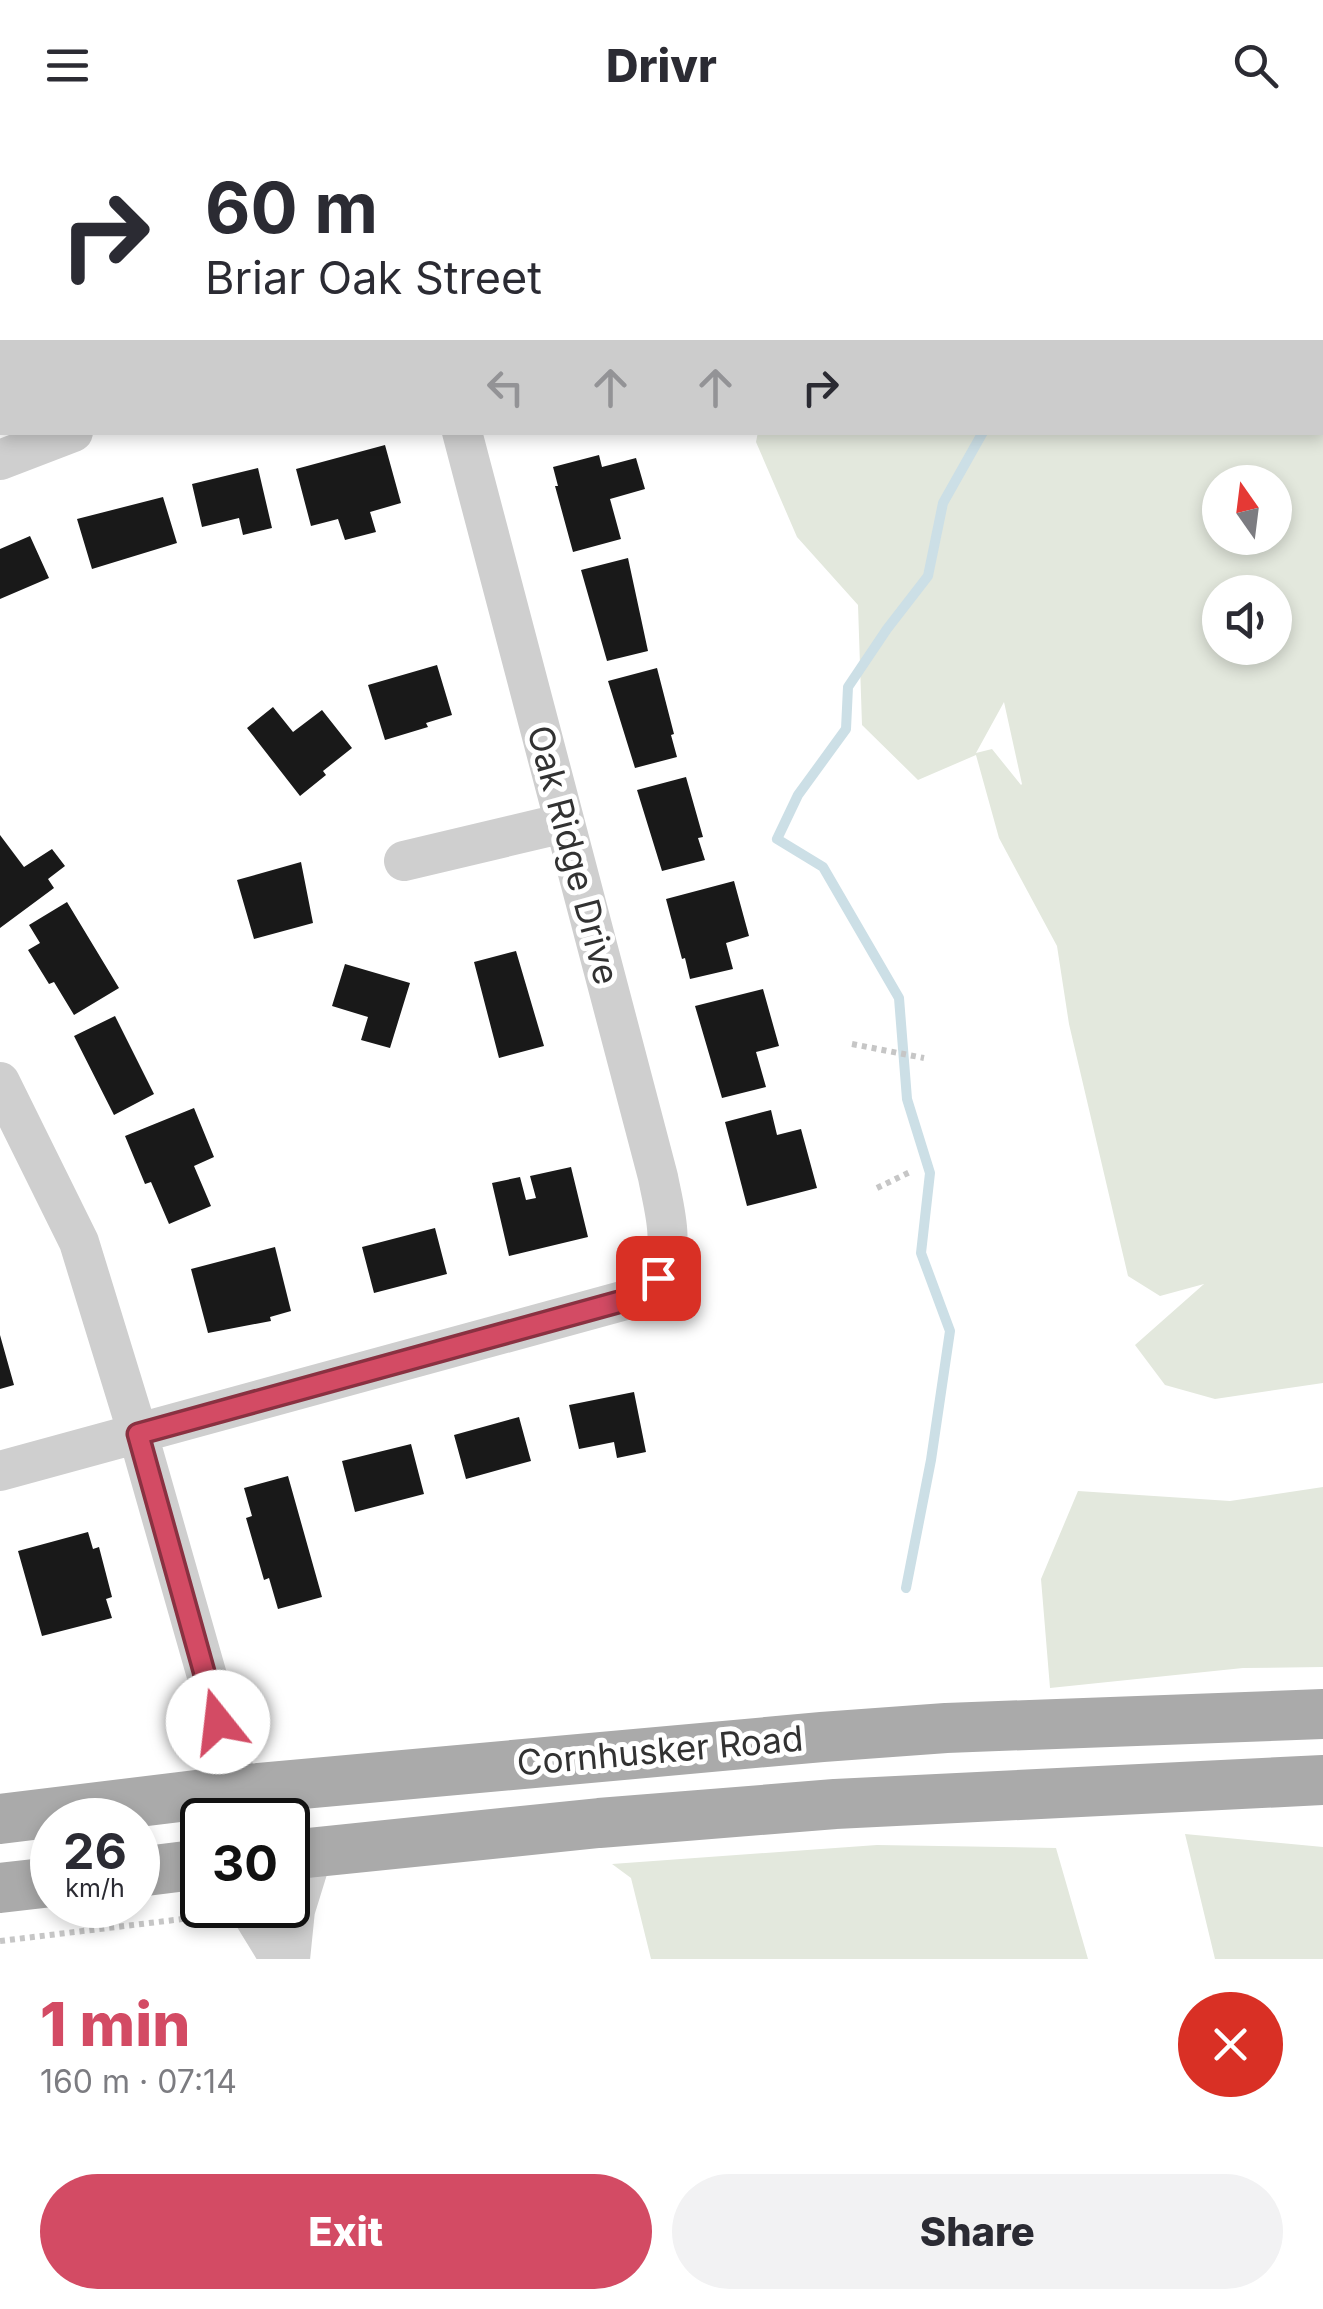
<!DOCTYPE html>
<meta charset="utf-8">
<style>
:root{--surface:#fff;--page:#f2f2f3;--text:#2b2b33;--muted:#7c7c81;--accent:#d34b64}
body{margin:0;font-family:Inter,sans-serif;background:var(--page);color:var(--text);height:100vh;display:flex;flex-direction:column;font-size:38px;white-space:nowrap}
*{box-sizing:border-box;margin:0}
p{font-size:32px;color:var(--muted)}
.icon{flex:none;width:55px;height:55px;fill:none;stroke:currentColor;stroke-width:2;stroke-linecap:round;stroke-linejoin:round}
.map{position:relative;height:1829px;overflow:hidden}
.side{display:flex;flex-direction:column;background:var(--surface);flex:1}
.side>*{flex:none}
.banner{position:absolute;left:0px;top:0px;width:1325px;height:305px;box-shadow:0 5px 15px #0003;background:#fff;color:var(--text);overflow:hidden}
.needle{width:65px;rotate:346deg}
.tools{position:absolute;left:1202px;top:335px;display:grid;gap:20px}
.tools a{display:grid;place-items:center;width:90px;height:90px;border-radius:50%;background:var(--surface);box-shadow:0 5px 15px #0003;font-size:50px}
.speed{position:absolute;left:30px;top:1668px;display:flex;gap:20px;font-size:50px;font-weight:700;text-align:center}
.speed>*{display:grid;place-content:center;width:130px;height:130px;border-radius:50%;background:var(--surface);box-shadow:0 5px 15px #0003;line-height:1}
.speed small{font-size:25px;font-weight:400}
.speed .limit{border:5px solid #111;border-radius:15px;background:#fff;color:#111}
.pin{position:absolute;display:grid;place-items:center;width:85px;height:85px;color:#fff;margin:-42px;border-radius:20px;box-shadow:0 5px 15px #0006}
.me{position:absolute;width:110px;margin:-55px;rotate:344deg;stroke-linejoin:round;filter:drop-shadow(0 0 8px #0008)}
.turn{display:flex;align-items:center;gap:35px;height:210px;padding:0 40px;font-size:45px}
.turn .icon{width:130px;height:130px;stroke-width:2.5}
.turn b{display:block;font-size:70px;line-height:85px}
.lanes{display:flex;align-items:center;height:95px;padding:0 40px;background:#0003;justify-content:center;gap:50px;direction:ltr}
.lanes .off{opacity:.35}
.round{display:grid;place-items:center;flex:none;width:105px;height:105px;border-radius:52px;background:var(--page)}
.headline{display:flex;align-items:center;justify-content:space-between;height:170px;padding:0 40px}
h1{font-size:60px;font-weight:800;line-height:75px;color:var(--accent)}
.cta{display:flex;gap:20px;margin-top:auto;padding:20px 40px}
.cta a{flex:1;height:115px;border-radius:60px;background:var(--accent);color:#fff;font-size:40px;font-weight:800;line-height:115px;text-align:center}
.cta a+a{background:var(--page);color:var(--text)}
header{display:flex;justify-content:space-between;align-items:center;height:130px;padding:0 40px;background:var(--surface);font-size:45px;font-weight:800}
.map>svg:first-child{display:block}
.green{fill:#e3e8dd;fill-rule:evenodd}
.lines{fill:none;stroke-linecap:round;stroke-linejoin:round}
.stream{stroke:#ccdfe6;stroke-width:10}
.building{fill:#191919}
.path{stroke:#c6c6c6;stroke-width:6;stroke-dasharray:5 5;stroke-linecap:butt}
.minor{stroke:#cfcfcf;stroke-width:40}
.major{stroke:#aaa;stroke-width:50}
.route-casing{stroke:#893141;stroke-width:25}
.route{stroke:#d34b64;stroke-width:18}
.labels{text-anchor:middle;stroke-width:10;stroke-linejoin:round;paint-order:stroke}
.street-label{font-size:35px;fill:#323232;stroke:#fff}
</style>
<header><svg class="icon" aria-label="menu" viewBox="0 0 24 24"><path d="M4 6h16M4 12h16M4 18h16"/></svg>Drivr<svg class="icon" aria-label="search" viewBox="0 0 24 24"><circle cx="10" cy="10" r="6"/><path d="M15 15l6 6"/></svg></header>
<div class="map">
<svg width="1323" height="1829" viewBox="0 0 1323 1829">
<rect width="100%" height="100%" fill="#fff"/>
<path class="green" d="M737,0H1323V1253L1215,1269L1165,1255L1135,1215L1204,1154L1160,1166L1128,1146L1069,894L1057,816L999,708L976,625L918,650L862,595L858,475L797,407L756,312L758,302H1322V2H736ZM1275,352V408H1220V352ZM1275,462V518H1220V462ZM1004,572L1022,654L1021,655L992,619L976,623Z
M1323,1357V1537L1243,1538L1050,1558L1041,1449L1078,1361L1230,1371Z
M1185,1704L1323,1717V1829H1215Z
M877,1715L1056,1718L1088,1829H651L631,1748L612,1734Z"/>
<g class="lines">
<path class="stream" d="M902,2L903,0
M906,1458L931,1330L950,1201L921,1123L930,1043L907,969L899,868L823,737L777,709L798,665L846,599L848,557L887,499L928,446L943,373L983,302"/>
</g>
<path class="building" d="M385,315L401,373L370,382L376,402L345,410L338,389L311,396L296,339Z
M599,325L602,337L636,328L645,359L610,369L621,409L573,422L555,356H558L553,337Z
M258,338L272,398L243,405L239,388L202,397L192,354Z
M163,367L177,413L92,439L77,389Z
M30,406L49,448L0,469V419Z
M628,428L648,521L607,531L581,440Z
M437,535L452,585L426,593L428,597L385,610L368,555Z
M657,538L674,604L671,605L677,627L635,638L608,551Z
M273,577L293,602L322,580L352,618L323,641L326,645L300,666L247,598Z
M686,647L703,707L698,708L705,730L662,741L637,660Z
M0,705L24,737L52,719L65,736L48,749L54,758L0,798Z
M301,732L313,793L254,809L237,750Z
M734,751L749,806L726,813L733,839L690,849L685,828L682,829L666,769Z
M67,772L119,858L74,885L54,852L49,854L28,820L40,813L29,795Z
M516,821L544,916L499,928L474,832Z
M345,834L410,853L390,918L361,910L368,887L332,876Z
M763,859L779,916L756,922L766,957L722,968L695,876Z
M115,886L154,964L114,985L74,906Z
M194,978L214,1027L194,1036L211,1076L169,1094L151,1052L145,1054L125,1006Z
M771,980L777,1005L801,999L817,1058L747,1076L725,992Z
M571,1037L588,1107L509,1126L492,1053L520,1047L526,1070L536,1068L530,1046Z
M435,1098L447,1144L374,1163L362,1117Z
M275,1117L291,1181L270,1187L271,1191L208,1203L191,1139Z
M0,1205L14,1255L0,1259Z
M634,1262L646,1322L617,1328L614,1312L579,1319L569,1275Z
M519,1287L531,1331L466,1349L454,1305Z
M411,1314L424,1364L355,1382L342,1331Z
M288,1346L322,1467L278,1479L269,1448L264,1450L246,1388L252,1386L244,1358Z
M88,1402L93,1419L99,1417L112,1467L106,1469L112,1488L42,1506L18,1421Z"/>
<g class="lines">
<path class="path" d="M852,914L924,928
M877,1058L912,1041
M0,1811L216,1785"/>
<path class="minor" d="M380,0L381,2
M0,330L73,302
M404,731L564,693
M0,952L79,1112L138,1304L248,1690
M0,1341L633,1168C641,1161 653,1154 658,1146C676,1115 664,1079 658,1047L462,302
M247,1775L280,1829
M290,1829L295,1780L313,1722"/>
<path class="major" d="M0,1689L237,1660L822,1607L946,1598L1323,1584
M288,1725L599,1693L835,1674L1323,1650
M138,1742L202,1734
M0,1758L52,1752"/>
</g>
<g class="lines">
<g class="route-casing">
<path id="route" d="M218,1592L138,1304L633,1168L658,1148"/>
</g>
<use href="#route" class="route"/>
</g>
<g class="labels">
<g class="street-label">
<text transform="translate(573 725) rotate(75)" y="12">Oak Ridge Drive</text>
<text transform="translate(660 1621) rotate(-5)" y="12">Cornhusker Road</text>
</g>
</g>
</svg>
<div class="tools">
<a><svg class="needle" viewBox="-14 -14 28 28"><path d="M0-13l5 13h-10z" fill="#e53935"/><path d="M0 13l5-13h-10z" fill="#7c7c81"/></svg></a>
<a><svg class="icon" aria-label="sound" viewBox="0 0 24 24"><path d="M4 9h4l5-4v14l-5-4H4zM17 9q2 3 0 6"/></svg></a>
</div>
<div class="speed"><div>26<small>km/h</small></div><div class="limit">30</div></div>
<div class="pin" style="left:658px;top:1148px;background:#d93025"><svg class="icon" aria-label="arrive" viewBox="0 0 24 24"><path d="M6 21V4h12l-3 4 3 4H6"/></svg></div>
<svg class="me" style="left:218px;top:1592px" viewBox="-20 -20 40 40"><circle r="19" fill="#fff"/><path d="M0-13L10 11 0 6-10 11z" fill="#d34b64"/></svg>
<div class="banner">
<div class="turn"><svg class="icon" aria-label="right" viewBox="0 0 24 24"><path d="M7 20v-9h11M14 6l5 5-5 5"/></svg><div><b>60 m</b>Briar Oak Street</div></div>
<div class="lanes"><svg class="icon off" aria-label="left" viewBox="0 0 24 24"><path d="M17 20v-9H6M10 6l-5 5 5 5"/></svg><svg class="icon off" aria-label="ahead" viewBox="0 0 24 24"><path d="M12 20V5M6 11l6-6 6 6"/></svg><svg class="icon off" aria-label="ahead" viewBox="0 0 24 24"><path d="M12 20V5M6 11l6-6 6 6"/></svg><svg class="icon" aria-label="right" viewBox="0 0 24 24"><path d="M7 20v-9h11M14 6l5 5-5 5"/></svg></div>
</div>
</div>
<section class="side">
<div class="headline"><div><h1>1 min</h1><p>160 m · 07:14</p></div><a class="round" style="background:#d93025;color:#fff"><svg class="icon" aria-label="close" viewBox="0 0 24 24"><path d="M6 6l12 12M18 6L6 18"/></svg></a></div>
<div class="cta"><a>Exit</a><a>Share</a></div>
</section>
